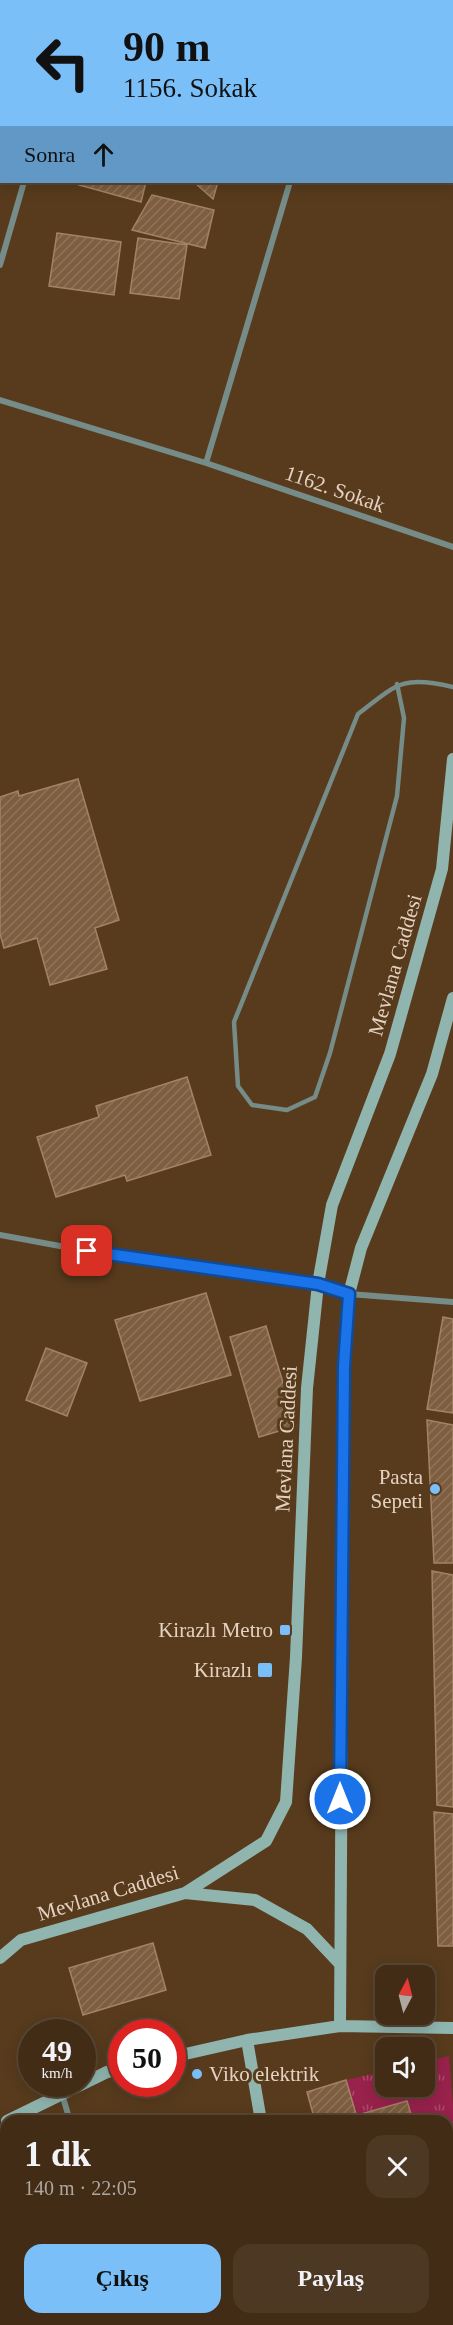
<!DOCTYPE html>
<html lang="tr">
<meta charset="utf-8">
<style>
:root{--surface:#422c16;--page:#4c3823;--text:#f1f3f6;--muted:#aea7a1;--line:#5a4835;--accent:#7abff8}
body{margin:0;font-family:"Times New Roman",serif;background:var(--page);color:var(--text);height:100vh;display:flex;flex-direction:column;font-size:22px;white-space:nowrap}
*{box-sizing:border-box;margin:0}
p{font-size:20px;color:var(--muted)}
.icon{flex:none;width:33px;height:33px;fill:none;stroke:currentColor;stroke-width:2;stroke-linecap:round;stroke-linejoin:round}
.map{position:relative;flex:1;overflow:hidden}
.panel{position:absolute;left:0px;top:2115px;width:453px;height:210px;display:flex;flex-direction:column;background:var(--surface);border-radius:18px 18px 0 0;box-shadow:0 3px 15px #0003,0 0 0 2px var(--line)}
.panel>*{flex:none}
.guide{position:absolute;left:0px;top:0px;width:453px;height:183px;box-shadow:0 3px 15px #0003,0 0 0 2px var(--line);background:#7abff8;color:#111;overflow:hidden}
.needle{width:39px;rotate:7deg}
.fabs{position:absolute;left:375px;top:1965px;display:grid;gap:12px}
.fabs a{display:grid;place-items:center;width:60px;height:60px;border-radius:12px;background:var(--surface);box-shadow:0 3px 15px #0003,0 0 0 2px var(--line);font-size:30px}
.speed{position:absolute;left:18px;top:2019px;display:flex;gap:12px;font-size:30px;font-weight:700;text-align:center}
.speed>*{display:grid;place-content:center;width:78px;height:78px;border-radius:50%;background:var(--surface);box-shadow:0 3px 15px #0003,0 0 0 2px var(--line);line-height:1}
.speed small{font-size:15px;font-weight:400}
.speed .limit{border:9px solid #d22;background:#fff;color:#111}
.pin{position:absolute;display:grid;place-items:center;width:51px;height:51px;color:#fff;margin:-26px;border-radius:12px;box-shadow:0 3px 9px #0006}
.me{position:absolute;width:66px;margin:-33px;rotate:0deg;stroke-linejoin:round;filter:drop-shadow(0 0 4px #0008)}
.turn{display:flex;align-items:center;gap:21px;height:126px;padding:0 24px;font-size:27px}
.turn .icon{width:78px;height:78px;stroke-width:2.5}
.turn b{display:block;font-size:42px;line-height:51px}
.then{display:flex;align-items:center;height:57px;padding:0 24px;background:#0003;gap:12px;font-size:22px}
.round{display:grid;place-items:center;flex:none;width:63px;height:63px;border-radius:18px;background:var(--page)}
.overview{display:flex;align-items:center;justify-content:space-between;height:102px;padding:0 24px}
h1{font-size:36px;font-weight:800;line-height:45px}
.action{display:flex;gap:12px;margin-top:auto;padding:12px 24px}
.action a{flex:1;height:69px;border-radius:18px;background:var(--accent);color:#111;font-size:24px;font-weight:800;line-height:69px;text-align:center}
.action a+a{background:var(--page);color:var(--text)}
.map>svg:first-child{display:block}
.park{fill:url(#park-tufts)}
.building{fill:url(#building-hatch);stroke:#a48364;stroke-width:1.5}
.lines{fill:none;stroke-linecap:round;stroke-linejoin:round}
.lane{stroke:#758c88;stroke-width:4.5}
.street{stroke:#758c88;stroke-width:6}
.secondary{stroke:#90b5af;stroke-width:12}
.route-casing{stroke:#114b97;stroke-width:15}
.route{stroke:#1a73e8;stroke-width:10}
.poi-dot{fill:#7abff8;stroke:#583b1d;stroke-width:2}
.labels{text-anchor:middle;stroke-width:6;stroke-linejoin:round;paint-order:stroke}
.street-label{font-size:21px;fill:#e4d2c1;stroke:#583b1d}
.poi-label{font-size:21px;fill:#e4d2c1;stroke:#583b1d;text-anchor:end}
</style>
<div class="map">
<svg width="453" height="2325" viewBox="0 0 453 2325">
<defs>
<pattern id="park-tufts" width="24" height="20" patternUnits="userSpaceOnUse" patternTransform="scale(1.5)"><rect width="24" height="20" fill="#98224c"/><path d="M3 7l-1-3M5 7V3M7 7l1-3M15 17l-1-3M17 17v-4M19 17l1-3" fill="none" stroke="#ab4c6c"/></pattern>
<pattern id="building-hatch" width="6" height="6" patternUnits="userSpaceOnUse" patternTransform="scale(1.5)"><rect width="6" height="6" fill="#7d5e40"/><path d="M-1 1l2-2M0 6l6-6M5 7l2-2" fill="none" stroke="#8f745a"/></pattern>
</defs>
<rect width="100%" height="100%" fill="#583b1d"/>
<path class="park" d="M449,2056L453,2105V2325H300V2319H447V2121H358L346,2080L385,2071L386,2086H424L425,2062Z
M136,2319H242L243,2325H101Z"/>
<path class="building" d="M241,0H313V2Z
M403,0H453V48L452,2Z
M80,182H146L141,202L79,185Z
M194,182H218L213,199Z
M152,195L214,210L205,248L132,230Z
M57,233L121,242L114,295L49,286Z
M138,238L187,245L179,299L130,293Z
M78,779L119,920L95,928L107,969L50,985L37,938L4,948L0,934V797L18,791L19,796Z
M187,1077L211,1155L127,1181L125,1175L56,1197L37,1137L99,1117L96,1106Z
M206,1293L231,1375L140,1401L115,1320Z
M443,1317L453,1319V1413L427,1409Z
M266,1326L296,1426L259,1437L230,1337Z
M46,1348L87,1363L67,1416L26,1400Z
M427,1420L453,1425V1563H434Z
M432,1571L453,1575V1807L437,1805Z
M434,1812L453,1814V1946H438Z
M153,1943L166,1990L83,2015L69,1968Z
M346,2080L358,2121H315L307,2092Z
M407,2101L413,2121H363L361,2114Z
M0,2216L6,2250V2256L0,2258Z"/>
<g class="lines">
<path class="lane" d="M397,684L404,718L397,796L330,1053L315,1097L287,1110L252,1105L238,1086L234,1022L358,714C397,684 402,675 453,687"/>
<path class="street" d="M97,2V0
M0,36H2
M452,142H453
M0,265L24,182
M0,400L206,463L290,182
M206,463L453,547
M0,1235L87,1251L318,1284L349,1294L453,1302
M62,2094L70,2121"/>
<path class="secondary" d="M185,1893L255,1900L307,1929L340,1964
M0,1958L21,1940L185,1893L266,1841L286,1802L296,1657L307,1388L318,1284L332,1205L390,1054L442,869L453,759
M340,2026L344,1366L349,1294L361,1248L432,1074L453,998
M247,2040L261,2121
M172,2057L247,2040L340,2026L453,2028
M7,2121L107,2072L122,2069
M266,2319V2325"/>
</g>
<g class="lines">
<g class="route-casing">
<path id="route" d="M87,1251L318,1284L349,1294L344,1366L340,1799"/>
</g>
<use href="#route" class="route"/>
</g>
<g class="poi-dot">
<circle cx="435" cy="1489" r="6"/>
<rect x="279" y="1624" width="12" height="12" rx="3"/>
<rect x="257" y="1662" width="16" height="16" rx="3"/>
<circle cx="197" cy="2074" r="6"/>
</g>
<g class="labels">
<g class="street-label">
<text transform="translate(335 489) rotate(19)" y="7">1162. Sokak</text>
<text transform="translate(395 965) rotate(-74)" y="7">Mevlana Caddesi</text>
<text transform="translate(286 1439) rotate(-87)" y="7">Mevlana Caddesi</text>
<text transform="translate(108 1893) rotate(-17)" y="7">Mevlana Caddesi</text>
</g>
<g class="poi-label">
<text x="423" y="1484">Pasta<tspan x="423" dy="24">Sepeti</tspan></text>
<text x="273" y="1637">Kirazlı Metro</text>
<text x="252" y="1677">Kirazlı</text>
<text x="209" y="2081" text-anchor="start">Viko elektrik</text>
</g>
</g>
</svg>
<div class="fabs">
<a><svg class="needle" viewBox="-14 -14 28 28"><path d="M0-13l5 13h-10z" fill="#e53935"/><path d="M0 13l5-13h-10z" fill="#aea7a1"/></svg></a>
<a><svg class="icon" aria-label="sound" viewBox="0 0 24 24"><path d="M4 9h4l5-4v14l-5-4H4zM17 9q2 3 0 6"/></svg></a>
</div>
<div class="speed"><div>49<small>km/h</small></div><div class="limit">50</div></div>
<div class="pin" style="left:87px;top:1251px;background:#d93025"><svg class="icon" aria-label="arrive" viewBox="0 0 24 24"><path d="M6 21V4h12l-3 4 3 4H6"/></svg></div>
<svg class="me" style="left:340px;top:1799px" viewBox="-20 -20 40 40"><circle r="17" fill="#1a73e8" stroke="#fff" stroke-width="3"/><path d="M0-11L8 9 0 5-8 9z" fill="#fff"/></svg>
<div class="guide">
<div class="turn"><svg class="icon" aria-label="left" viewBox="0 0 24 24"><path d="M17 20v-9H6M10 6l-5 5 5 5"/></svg><div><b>90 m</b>1156. Sokak</div></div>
<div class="then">Sonra<svg class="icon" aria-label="ahead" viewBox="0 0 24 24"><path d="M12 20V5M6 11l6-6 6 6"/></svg></div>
</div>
<section class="panel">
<div class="overview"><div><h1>1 dk</h1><p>140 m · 22:05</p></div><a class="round"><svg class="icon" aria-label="close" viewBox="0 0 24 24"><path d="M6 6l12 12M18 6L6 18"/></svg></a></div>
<div class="action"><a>Çıkış</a><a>Paylaş</a></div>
</section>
</div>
